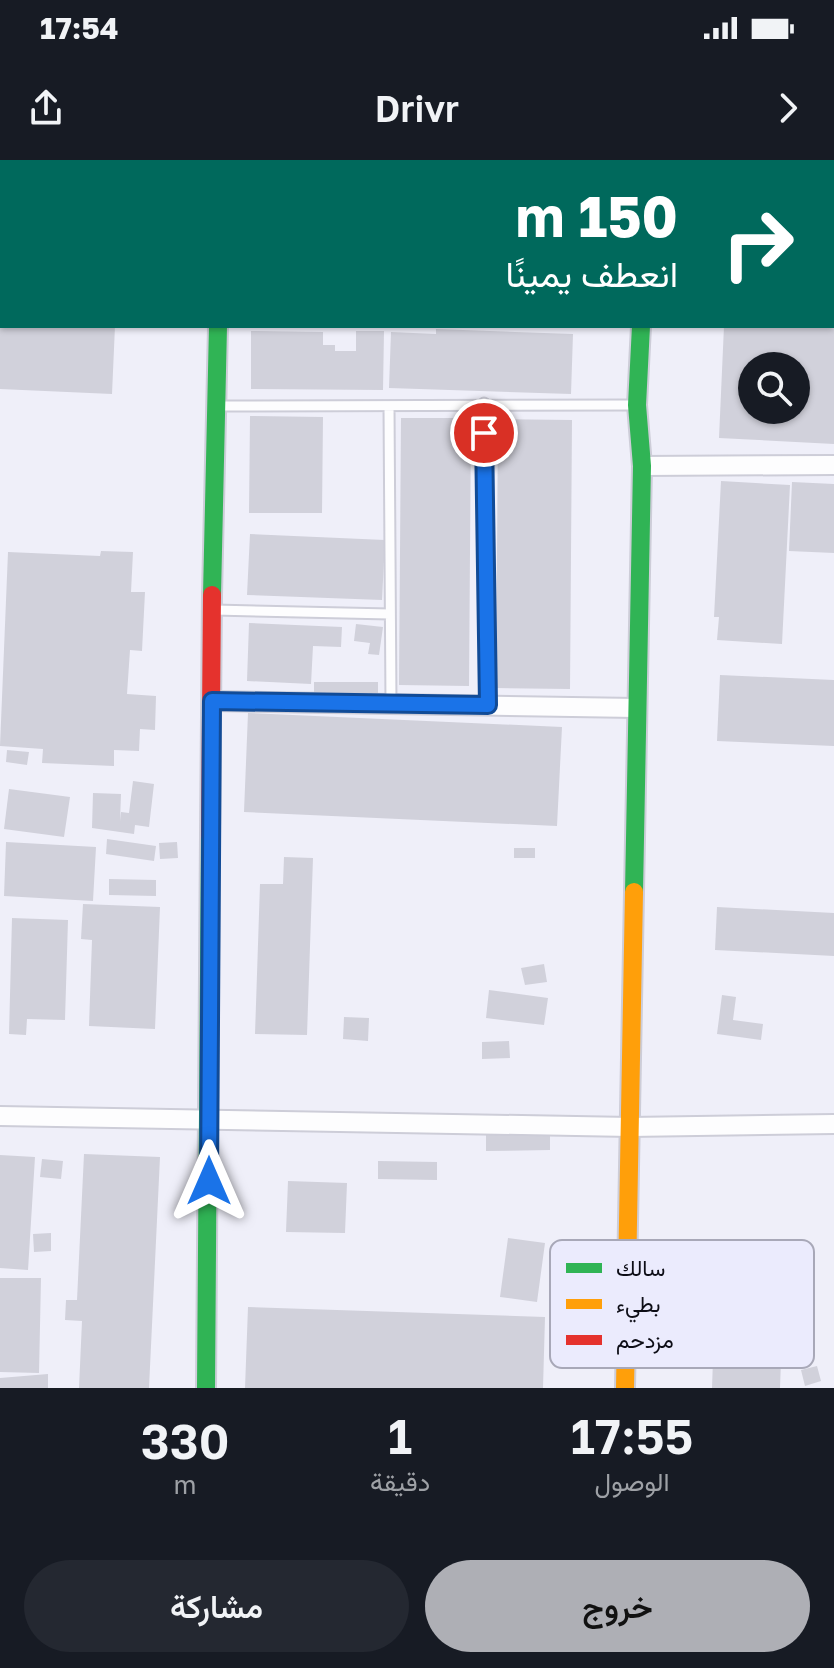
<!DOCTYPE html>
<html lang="ar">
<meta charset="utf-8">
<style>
:root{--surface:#171b24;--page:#242831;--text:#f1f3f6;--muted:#9ea1a6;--accent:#aeafb5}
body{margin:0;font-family:"Golos Text",Vazirmatn,sans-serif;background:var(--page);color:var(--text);direction:rtl;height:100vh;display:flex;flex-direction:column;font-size:30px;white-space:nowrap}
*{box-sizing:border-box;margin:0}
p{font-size:26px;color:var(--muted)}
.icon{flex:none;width:44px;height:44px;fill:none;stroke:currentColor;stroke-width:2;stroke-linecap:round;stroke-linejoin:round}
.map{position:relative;height:1228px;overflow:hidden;direction:ltr}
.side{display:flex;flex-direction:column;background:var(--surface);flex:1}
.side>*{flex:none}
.guide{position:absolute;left:0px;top:0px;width:834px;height:168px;box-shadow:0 2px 6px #0004;direction:rtl;background:#00695c;color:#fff;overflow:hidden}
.fabs{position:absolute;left:738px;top:192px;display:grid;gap:16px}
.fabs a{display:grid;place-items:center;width:72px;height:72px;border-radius:50%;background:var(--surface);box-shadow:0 2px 6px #0004;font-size:40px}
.pin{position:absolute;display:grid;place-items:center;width:68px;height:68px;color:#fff;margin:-34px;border:4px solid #fff;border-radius:50%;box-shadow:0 2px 8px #0007}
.me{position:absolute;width:88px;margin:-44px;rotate:0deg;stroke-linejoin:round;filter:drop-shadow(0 0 6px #0008)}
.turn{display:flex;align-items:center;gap:28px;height:168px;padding:0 24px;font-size:36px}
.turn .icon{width:104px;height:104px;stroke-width:2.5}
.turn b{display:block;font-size:56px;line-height:68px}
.eta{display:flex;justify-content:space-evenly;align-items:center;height:136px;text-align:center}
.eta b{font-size:48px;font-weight:600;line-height:56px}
.button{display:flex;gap:16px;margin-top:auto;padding:16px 24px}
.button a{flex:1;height:92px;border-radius:48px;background:var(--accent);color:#111;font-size:32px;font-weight:600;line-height:92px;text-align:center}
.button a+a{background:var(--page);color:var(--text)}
.status{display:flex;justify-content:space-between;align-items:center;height:56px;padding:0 40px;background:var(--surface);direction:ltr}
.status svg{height:22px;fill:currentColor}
header{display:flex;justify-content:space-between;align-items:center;height:104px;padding:0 24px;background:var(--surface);font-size:36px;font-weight:600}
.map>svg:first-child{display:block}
.building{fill:#d1d1db;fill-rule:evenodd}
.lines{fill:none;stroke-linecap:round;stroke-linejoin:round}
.lane-casing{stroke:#cdcdd8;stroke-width:13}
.street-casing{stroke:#cdcdd8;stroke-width:22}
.fast-casing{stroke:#cdcdd8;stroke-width:22}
.slow-casing{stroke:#cdcdd8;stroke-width:22}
.jam-casing{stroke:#cdcdd8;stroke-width:22}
.lane{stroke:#fdfdfe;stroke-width:9}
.street{stroke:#fdfdfe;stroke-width:18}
.fast{stroke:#30b455;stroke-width:18}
.slow{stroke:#ff9f0a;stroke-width:18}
.jam{stroke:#e5322d;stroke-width:18}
.route-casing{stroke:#114b97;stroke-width:20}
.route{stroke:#1a73e8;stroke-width:14}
.key{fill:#ebebfd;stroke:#a8a8b8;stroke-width:2}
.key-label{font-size:22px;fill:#0d0d16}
</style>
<div class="status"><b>17:54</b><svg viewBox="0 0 49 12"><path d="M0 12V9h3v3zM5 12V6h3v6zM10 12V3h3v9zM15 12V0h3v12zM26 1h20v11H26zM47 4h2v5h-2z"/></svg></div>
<header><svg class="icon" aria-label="forward" viewBox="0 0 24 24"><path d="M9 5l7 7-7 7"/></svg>Drivr<svg class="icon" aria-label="share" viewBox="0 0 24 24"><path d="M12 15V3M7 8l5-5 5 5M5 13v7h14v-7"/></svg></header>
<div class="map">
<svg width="834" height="1228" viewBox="0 0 834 1228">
<rect width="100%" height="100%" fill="#efeff9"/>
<path class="building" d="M0,166H115L112,234L0,229Z
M724,166H834V284L719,278ZM752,206H796V250H752Z
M436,169L573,174L571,234L389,228L391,172L436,174Z
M251,171L323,172V185H335V191H356V171H384L383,230L251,229Z
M250,256L323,257L322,353H249Z
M401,258H471L469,526L399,525Z
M498,259L572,260L570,529L496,528Z
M721,321L790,325L782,484L717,480L719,457H714Z
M792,322L834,324V393L789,391Z
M250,374L385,380L382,440L247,435Z
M101,391L133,392L131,432H145L142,491L130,490L127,534L156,536L155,570L140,569L139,591L114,590V606L42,603L43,589L0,586L8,392L100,396Z
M249,463L342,467L341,487L313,486L311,524L247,521Z
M356,464L383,467L379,495L368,494L370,483L354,481Z
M720,515L834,520V586L717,581Z
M314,522H378V537H314Z
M248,553L562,567L557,666L244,652Z
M7,590L29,592L27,605L6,602Z
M133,621L154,624L149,667L135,665L134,674L92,668L93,633L121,634L120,661L121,652L129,653Z
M9,629L70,637L64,677L4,669Z
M107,679L156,686L154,701L106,694Z
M6,682L96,687L93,741L4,736Z
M177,682L178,698L160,699L159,683Z
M514,688H535V698H514Z
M284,697L313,698L307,875L255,874L260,724H283Z
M109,719L156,720V736L109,735Z
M83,744L160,747L155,869L89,866L92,780L81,779Z
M717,747L834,753V796L715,790Z
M12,758L68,760L65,860L27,859L26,875L9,874Z
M544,804L547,822L525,825L521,808Z
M489,830L548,838L544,865L486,858Z
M722,835L736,837L733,860L763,864L761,880L717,874Z
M344,857L369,858L368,881L343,879Z
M509,881L510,898L482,899V882Z
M486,975H550V990L486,991Z
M84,994L160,997L149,1228H79L82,1161L65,1160L66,1140H77Z
M0,995L35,997L28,1110L0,1108Z
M42,999L63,1001L61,1019L40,1017Z
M378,1001L437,1002V1020L378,1019Z
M288,1021L347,1023L345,1073L286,1072Z
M51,1073V1091L34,1092L33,1074Z
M508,1078L545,1083L537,1142L500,1137Z
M0,1118H41L39,1213L0,1212Z
M715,1142L783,1145L780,1228H712Z
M248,1147L545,1157L543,1228H245Z
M817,1206L821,1221L805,1226L801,1210Z
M48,1214V1228H0V1218Z"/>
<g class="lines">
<g class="lane-casing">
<path id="lane" d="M484,243L488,545
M218,246L635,245
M389,246L391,544
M214,450L390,454"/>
</g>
<g class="street-casing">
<path id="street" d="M641,0V2
M0,66H2
M832,93H834
M642,306L834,305
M212,541L636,548
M0,956L630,967L834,964"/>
</g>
<g class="fast-casing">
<path id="fast" d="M212,435L218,166
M634,732L642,306L637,245L641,166
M206,1228L210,676"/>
</g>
<g class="slow-casing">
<path id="slow" d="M625,1228L634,732"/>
</g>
<g class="jam-casing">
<path id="jam" d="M210,676L212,435"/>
</g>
<use href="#lane" class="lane"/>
<use href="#street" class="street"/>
<use href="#fast" class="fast"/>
<use href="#slow" class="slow"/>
<use href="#jam" class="jam"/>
</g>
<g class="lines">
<g class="route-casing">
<path id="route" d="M209,1021L212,541L488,545L484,273"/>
</g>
<use href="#route" class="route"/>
</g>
<rect x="550" y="1080" width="264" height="128" rx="12" class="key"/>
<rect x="566" y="1103" width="36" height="10" fill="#30b455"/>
<rect x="566" y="1139" width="36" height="10" fill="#ff9f0a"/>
<rect x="566" y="1175" width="36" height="10" fill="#e5322d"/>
<g class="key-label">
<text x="616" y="1116">سالك</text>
<text x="616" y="1152">بطيء</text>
<text x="616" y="1188">مزدحم</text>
</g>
</svg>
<div class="fabs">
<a><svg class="icon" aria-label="search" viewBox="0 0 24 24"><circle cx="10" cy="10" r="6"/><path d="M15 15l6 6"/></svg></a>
</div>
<div class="pin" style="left:484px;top:273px;background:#d93025"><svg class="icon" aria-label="arrive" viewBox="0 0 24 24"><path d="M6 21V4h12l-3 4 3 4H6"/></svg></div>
<svg class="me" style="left:209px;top:1021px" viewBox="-20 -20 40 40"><path d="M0-17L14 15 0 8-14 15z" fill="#1a73e8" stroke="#fff" stroke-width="4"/></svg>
<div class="guide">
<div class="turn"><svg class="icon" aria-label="right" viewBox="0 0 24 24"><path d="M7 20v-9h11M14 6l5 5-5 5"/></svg><div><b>150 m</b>انعطف يمينًا</div></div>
</div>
</div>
<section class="side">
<div class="eta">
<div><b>17:55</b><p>الوصول</p></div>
<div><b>1</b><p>دقيقة</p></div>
<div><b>330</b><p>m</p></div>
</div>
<div class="button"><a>خروج</a><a>مشاركة</a></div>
</section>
